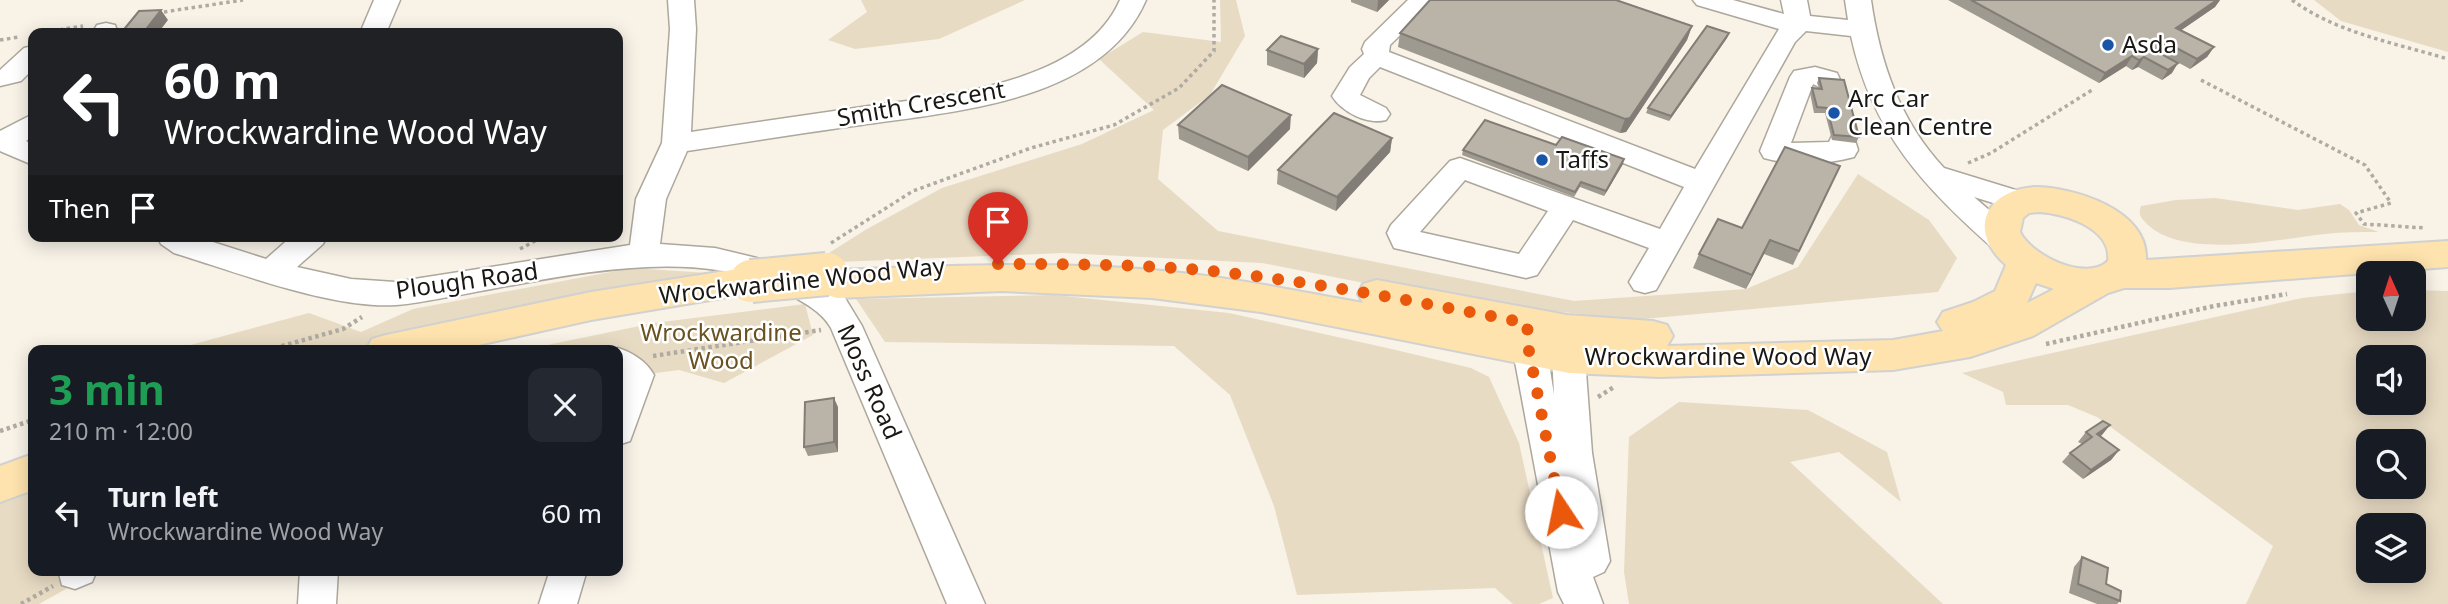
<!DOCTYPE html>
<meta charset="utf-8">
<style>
:root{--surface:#171b24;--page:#242831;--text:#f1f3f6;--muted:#9ea1a6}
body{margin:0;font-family:"Noto Sans",sans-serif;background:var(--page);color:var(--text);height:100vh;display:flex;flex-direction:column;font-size:26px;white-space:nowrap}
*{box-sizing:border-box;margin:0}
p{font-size:23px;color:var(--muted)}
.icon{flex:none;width:38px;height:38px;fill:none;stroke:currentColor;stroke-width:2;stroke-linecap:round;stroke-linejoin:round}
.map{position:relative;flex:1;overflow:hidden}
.sheet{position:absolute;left:28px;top:345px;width:595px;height:231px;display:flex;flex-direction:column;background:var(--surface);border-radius:14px;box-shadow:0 4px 18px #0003}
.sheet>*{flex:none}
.banner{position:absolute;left:28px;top:28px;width:595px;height:214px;border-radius:14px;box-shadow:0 4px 18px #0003;background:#202124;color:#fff;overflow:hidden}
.needle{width:46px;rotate:357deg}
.fabs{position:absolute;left:2356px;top:261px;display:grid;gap:14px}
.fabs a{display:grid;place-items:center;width:70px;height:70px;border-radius:14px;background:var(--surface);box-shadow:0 4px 18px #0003;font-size:35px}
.pin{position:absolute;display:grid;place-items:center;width:60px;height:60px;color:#fff;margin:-72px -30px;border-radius:50% 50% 50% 0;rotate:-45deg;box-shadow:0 0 7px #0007}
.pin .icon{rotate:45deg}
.me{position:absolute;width:77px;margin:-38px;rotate:349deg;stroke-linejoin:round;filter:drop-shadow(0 0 5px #0008)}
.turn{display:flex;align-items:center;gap:24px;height:147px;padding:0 21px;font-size:32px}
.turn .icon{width:91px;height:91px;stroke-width:2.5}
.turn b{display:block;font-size:49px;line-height:60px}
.then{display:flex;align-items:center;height:66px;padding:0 21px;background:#0003;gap:14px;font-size:26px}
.round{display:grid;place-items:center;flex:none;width:74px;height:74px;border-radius:14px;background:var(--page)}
.summary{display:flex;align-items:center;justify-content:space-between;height:119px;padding:0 21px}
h1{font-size:42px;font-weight:700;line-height:52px;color:#1e9e55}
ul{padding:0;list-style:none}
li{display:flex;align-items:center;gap:21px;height:98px;padding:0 21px}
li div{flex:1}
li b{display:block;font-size:26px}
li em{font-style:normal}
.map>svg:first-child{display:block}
.green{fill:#e8dbc4;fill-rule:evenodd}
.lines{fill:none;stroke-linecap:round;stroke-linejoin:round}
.minor-casing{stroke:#ada79c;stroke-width:3}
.major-casing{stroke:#d1d1d0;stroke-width:4}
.path-far1{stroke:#b0aba2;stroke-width:3.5;stroke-dasharray:3.5 3.5;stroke-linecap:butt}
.path{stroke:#b0aba2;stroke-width:4.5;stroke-dasharray:3.5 3.5;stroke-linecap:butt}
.minor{fill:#fff;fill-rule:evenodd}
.major{fill:#fee3ae;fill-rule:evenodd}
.major-bridge-casing{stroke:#d1d1d0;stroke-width:46;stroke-linecap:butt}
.major-bridge{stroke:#fee3ae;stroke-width:42}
.wall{fill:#9f9a90}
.shaded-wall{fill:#827d76}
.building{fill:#b9b3a8;stroke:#827d76;stroke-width:2}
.route{stroke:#ea580c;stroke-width:12;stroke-dasharray:0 21.6}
.poi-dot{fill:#1955a6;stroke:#fff;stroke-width:2.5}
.labels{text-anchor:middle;stroke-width:5;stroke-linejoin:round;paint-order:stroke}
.poi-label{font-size:24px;fill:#1a1814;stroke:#fff;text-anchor:start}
.street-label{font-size:24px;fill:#1a1814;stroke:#fff}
.park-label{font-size:24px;fill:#695120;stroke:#fff}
</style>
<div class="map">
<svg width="2448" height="604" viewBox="0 0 2448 604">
<rect width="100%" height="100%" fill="#f8f2e7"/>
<path class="green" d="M861,0H1025L939,39L855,49L828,40L867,12Z
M1220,0H1236L1245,36L1210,95L1163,130L1158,179L1218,231L1574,301L1746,289L1798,267L1858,174L1929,220L1957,258L1938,292L1632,320L1441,298L1262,263L1063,253L813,263L867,229L942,188L1082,144L1154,110L1099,59L1143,32L1221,42Z
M2314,0H2448V52L2341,21Z
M2215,198L2298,210L2340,204L2349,210L2359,225L2379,232C2361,232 2343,232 2325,234C2278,239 2184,260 2147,224C2141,218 2138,215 2141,206L2176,200Z
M632,268L708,273L355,350H172L309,313L361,332L413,309Z
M2413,290L2448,291V604H2246L2273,546L2097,417L2068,405H2006L2003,392L1962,373L2302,298L2368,291V318H2413ZM2368,357H2413V402H2368ZM2368,441H2413V486H2368ZM2368,525H2413V570H2368Z
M1054,295L1229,313L1396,350L1471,368L1489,377L1519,443L1553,598L1539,604H1513L1495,588L1297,595L1274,506L1230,395L1174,346L885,342L856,299Z
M805,304L813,335L724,383L679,370L618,378V350H523L654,323Z
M1679,402L1808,410L1887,452L1901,502L1839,452L1790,462L1943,604H1629L1624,572L1629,437Z
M33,487V570L98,571L39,604H0V498Z"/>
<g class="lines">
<g class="minor-casing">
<path id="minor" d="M374,0H400L386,33H360Z
M668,0H694L696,29L691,132C745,124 800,116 855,108C936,96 1082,87 1120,0H1146C1102,102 956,111 861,125C803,133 745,142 687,151L666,199L660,244L715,248L782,264L793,267L845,298L862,326L985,604H947L831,328C821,311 807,305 791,295C698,239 549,280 448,297C431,300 413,304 396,305C332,309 236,272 174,253L161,244L157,236H194L266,259L292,236H327L323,244L297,267L351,279L395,282L630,245L636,199L662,143L670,29Z
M1408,0H1436L1390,45L1389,52L1695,169L1779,29L1697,5L1693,0H1733L1784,14L1781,0H1807L1810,16L1848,20L1845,0H1871C1880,63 1900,121 1944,168L2032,195L2037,202L2032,209L2022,212L1974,197L2018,235L2022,243L2018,251L2007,254L1996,251C1924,187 1872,133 1851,36L1806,31L1795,42L1656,290L1645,293L1634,290L1629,282L1649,248L1573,220L1537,275L1526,278L1394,248L1387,233L1391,225L1450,161L1460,158L1660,229L1684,187L1380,67L1369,78L1360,95L1386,108L1390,114L1386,120C1367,125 1342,112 1332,96L1350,67L1364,54L1362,49L1365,42ZM1465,180L1548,211L1519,254L1420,232Z
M106,23L115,25L118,33H92L97,25Z
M33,46V69L21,81L0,86V70L24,48Z
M1815,67L1837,73L1842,84L1838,90C1825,94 1823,88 1813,84L1791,143L1829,142L1833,134L1843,132L1853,134L1858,150L1854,157C1825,165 1793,166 1764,158L1760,151L1790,77L1794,71Z
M33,114V136L26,141L33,145V165L0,151V131Z
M1527,313L1538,316L1543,325L1554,395L1551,331L1556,322L1567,319L1578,322L1583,331L1592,453L1610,561L1604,572L1593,577L1603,604H1564L1558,592L1513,351L1511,325L1516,316Z
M618,348C633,353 646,361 654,375L630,441L618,445V350H613Z
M58,570H97L92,582L75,589L62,585Z
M300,570H338L336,604H298Z
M550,570H587L577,604H539Z"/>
</g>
<g class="major-casing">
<path id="major" d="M2034,187C2074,187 2149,210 2146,260L2448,241V267L2169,288H2124L2108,293L2033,336L1970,357L1893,370L1659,377L1569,373L1261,312L1152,298L1002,291L837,298L824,294L818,284L824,274L837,270C942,266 1047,261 1152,270C1223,276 1293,290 1363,303L1358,294L1363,284L1377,280L1567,315L1653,321L1667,325L1673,336L1667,346L1893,340L1943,331L1937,322L1943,312L1973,302L1995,291L2006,265C1967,231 1985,191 2034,187ZM2038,212C2064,213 2112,228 2108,261C2086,282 2032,256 2020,232L2023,218L2029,213ZM2036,283L2054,289L2027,303Z
M751,267L764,271L770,281L764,291L591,320L456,350H366L372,339L386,335L591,292Z
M33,454V490L0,502V466Z"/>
</g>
<path class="path-far1" d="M2292,0C2337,33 2395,43 2448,59
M157,13L243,0
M39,33L83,26
M0,40L19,37
M2201,80L2365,165L2391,203L2356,213L2364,224L2425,228
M1968,163L1991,153L2092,90
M831,243L913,191L1031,148L1114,125L1179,88L1214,51V0
M520,249L544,236"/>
<path class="path" d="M2046,344L2214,306L2287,294
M268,350L343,329L362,317
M653,356L821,330
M1598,397L1614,387
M0,431L33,420
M21,604L53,586"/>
<use href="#minor" class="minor"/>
<use href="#major" class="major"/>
<g class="major-bridge-casing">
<path id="major-bridge" d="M751,281L827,274"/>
</g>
<use href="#major-bridge" class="major-bridge"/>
</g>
<path class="wall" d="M1351,0H1389L1377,12L1351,2Z
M1948,0H2220L2215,7L2181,30L2214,47L2207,57L2190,69L2161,53H2160L2172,73L2162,80L2138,67L2132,70L2126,66L2099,83Z
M1692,26L1687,40L1626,132L1620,133L1398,47L1400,33Z
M1729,33L1727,38L1669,121L1646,113L1648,108Z
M1318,49L1317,63L1304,78L1267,65V50Z
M1819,78L1859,137L1856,143L1832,140L1825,113H1814L1810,93L1812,88H1819L1817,83Z
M1178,125L1290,129L1248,171L1179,139Z
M1392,138L1390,152L1336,211L1277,184L1278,170Z
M1556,145L1623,164L1604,196L1580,187L1574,197L1462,155L1463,150Z
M1840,166L1793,265L1764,254L1746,289L1693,268L1699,254Z
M838,407V452L808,456L804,447Z
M2086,432L2102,435L2100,436L2119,450L2111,460L2083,479L2062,462L2070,453L2082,444L2078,442Z
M2082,557L2120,601L2117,604H2097L2069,593L2074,567Z"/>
<path class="shaded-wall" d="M1378,0H1389L1377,12Z
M2217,0H2220L2215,7L2170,38L2176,28Z
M161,10L168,20L158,33H143Z
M1692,26L1687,40L1626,132L1620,133L1625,119Z
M1729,33L1727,38L1669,121L1671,116Z
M2167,43L2161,53L2148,60L2154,50Z
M2214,47L2207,57L2190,69L2197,59Z
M1318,49L1317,63L1304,78V64Z
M2132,56L2126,66L2099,83L2105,73Z
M2144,57L2138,67L2132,70L2139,60Z
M2178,63L2172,73L2162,80L2168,70Z
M1291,115L1290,129L1248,171V157Z
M1392,138L1390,152L1336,211L1337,197Z
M1624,159L1623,164L1604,196L1606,191Z
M1770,240L1764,254L1746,289L1752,275Z
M834,398L838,407V452L834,442Z
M2110,425L2102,435L2090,443L2097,434Z
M2119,450L2111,460L2083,479L2091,470Z"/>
<path class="building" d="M1430,0H1616L1692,26L1630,118L1625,119L1400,33Z
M1971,0H2217L2176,28L2214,47L2197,59L2167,43L2154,50L2178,63L2168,70L2144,57L2139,60L2132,56L2105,73Z
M161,10L143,33H121L139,11Z
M1707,26L1729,33L1671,116L1648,108Z
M1281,36L1318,49L1304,64L1267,50Z
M1819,78L1844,80L1859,137L1834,135L1827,108L1817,107L1812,88L1822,89Z
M1222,85L1291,115L1248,157L1178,125Z
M1334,113L1392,138L1337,197L1278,170Z
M1485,120L1556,145L1562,137L1624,159L1606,191L1581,182L1575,192L1463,150Z
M1785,147L1840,166L1799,251L1770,240L1752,275L1699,254L1718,219L1742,228Z
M834,398V442L804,447L805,402Z
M2103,421L2110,425L2097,434L2119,450L2091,470L2070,453L2092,437L2086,432Z
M2082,557L2108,568L2106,584L2121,591L2120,601L2078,584Z"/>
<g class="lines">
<path class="route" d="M998,264C1069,264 1140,264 1211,271C1318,282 1422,303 1527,323L1529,351L1561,512"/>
</g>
<g class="poi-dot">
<circle cx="2108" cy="45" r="7"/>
<circle cx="1834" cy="113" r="7"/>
<circle cx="1542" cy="160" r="7"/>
</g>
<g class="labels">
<g class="poi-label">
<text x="2122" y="53">Asda</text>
<text x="1848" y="107">Arc Car<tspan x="1848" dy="28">Clean Centre</tspan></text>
<text x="1556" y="168">Taffs</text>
</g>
<g class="street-label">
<text transform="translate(921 104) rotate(-10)" y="8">Smith Crescent</text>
<text transform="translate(467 281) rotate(-8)" y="8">Plough Road</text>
<text transform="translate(802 281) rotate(-6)" y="8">Wrockwardine Wood Way</text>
<text x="1728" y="365">Wrockwardine Wood Way</text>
<text transform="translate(869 382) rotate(66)" y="8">Moss Road</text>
</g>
<g class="park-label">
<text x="721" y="341">Wrockwardine<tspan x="721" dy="28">Wood</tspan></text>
</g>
</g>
</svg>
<div class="fabs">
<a><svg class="needle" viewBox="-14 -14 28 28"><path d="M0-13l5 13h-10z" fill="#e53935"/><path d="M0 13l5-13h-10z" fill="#9ea1a6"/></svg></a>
<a><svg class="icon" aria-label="sound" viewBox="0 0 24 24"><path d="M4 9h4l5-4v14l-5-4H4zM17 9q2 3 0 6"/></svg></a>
<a><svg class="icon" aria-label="search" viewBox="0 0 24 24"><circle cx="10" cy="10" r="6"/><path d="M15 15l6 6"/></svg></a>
<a><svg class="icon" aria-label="layers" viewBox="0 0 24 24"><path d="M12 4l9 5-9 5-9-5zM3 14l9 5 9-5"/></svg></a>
</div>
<div class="pin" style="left:998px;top:264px;background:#d93025"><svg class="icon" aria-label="arrive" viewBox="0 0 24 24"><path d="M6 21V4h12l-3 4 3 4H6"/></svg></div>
<svg class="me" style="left:1561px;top:512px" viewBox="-20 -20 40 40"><circle r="19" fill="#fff"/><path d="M0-13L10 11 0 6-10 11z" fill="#ea580c"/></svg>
<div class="banner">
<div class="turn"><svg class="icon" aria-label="left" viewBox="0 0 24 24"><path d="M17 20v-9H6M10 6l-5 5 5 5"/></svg><div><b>60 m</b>Wrockwardine Wood Way</div></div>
<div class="then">Then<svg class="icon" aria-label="arrive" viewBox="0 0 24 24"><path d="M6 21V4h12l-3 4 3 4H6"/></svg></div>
</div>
<section class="sheet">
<div class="summary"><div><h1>3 min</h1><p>210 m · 12:00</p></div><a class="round"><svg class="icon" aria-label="close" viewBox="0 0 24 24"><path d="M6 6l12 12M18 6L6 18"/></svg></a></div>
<ul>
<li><svg class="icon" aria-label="left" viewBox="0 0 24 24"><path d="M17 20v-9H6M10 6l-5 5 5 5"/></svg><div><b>Turn left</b><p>Wrockwardine Wood Way</p></div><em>60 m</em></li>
</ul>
</section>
</div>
